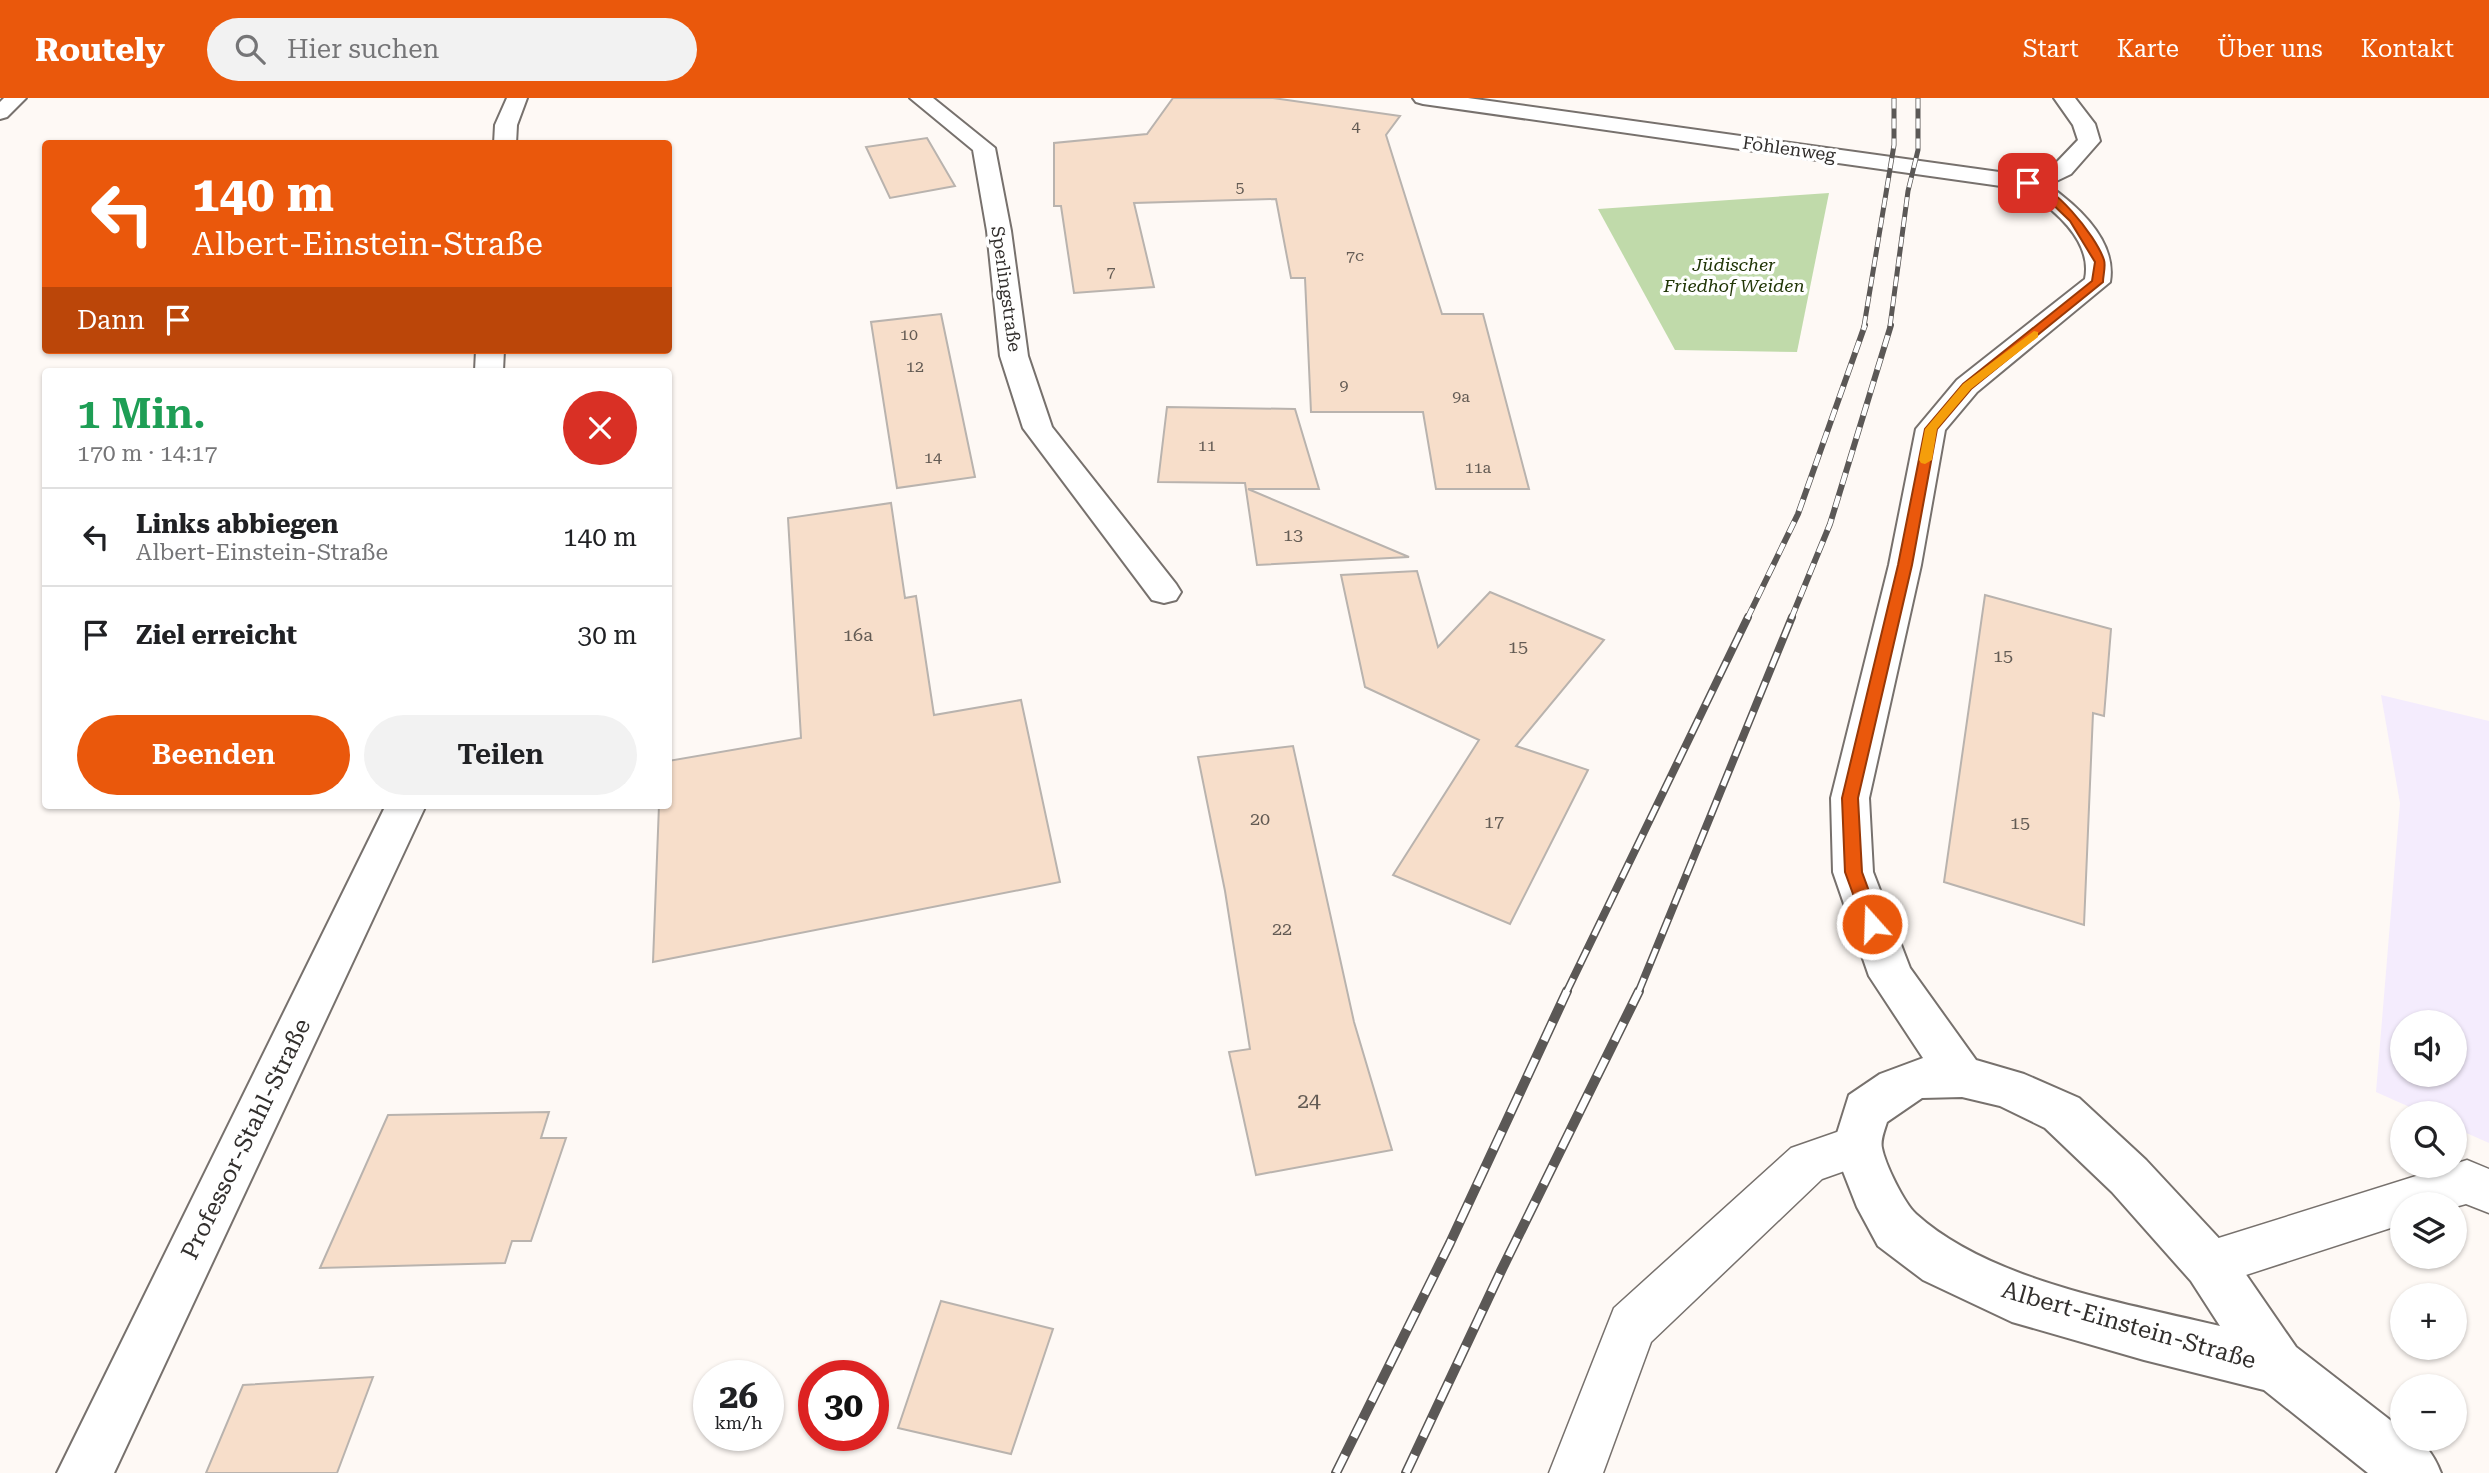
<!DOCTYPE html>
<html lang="de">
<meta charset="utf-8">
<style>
:root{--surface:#fff;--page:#f2f2f2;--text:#202124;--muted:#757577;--line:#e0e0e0;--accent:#ea580c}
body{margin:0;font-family:"Roboto Serif",serif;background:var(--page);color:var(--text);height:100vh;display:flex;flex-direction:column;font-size:26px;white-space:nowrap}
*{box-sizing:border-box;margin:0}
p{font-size:23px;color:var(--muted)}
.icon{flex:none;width:38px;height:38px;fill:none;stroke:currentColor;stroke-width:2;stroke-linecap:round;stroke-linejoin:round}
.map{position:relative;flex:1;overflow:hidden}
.panel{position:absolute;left:42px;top:270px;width:630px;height:441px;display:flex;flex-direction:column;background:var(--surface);border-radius:7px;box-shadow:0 2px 5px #0004}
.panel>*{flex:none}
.guide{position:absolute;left:42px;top:42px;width:630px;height:214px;border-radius:7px;box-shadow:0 2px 5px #0004;background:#ea580c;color:#fff;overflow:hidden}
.fabs{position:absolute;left:2390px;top:912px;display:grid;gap:14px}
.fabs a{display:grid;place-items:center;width:77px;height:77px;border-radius:50%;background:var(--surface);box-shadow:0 2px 5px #0004;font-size:35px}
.speed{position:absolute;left:693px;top:1262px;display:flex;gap:14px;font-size:35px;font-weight:700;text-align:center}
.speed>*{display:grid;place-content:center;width:91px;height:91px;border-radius:50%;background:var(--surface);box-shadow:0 2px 5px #0004;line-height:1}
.speed small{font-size:18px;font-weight:400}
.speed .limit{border:10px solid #d22;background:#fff;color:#111}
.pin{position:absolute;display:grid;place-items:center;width:60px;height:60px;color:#fff;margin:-30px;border-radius:14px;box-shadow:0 4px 10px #0006}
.me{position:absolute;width:77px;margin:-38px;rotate:340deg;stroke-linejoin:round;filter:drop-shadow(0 0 5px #0008)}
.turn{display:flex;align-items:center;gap:24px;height:147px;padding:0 35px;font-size:32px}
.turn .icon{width:91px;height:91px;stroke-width:2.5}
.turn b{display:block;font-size:49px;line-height:60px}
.then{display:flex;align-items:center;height:66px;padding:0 35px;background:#0003;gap:14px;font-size:26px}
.round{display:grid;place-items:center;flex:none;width:74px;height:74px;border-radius:37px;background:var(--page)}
.headline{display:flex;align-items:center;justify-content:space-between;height:119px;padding:0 35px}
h1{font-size:42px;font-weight:600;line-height:52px;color:#1e9e55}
.cta{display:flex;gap:14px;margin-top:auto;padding:14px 35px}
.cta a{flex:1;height:80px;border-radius:42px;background:var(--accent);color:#fff;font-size:28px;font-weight:600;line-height:80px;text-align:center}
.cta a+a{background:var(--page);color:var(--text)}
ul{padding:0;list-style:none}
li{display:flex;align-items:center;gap:21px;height:98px;padding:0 35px;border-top:2px solid var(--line)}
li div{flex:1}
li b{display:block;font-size:26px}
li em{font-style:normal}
header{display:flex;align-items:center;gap:42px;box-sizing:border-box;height:98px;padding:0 35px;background:var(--accent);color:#fff}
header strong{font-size:33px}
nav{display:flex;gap:38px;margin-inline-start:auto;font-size:24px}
.search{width:490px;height:63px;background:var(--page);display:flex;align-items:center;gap:18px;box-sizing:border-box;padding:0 24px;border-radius:38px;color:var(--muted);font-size:26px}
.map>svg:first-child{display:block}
.industrial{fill:#f4ecfd;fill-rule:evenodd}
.green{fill:#c0daaa}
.building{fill:#f7deca;stroke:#b9b3ae;stroke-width:2}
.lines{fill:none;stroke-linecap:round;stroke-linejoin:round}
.lane-casing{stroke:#77716d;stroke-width:3}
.street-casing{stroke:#77716d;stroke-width:4}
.secondary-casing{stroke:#77716d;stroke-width:4}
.lane{fill:#fff;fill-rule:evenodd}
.street{fill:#fff;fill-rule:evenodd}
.secondary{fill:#fff;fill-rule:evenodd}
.rail-far3-casing{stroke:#5b5856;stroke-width:5}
.rail-far2-casing{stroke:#5b5856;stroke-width:6}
.rail-far1-casing{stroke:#5b5856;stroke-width:8}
.rail-casing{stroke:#5b5856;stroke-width:10}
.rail-far3{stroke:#fff;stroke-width:3.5;stroke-dasharray:10;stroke-linecap:butt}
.rail-far2{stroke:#fff;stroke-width:4.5;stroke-dasharray:12;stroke-linecap:butt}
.rail-far1{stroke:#fff;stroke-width:5;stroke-dasharray:16;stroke-linecap:butt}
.rail{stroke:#fff;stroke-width:7;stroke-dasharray:20;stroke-linecap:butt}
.route{fill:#ea580c;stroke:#983908;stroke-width:2}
.slow{fill:#f59e0b}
.labels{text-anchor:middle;stroke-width:7;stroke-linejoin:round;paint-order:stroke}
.far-number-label{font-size:16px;fill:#635b54}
.far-street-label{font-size:18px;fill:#322f2d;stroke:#fff}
.far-park-label{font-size:18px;font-style:italic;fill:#213607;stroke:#fff}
.number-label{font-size:18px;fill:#635b54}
.near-number-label{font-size:21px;fill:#635b54}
.near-street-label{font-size:24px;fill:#322f2d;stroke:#fff}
</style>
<header>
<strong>Routely</strong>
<div class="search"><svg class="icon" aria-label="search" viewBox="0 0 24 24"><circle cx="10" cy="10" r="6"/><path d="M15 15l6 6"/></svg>Hier suchen</div>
<nav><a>Start</a><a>Karte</a><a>Über uns</a><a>Kontakt</a></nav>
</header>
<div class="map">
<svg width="2489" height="1375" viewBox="0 0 2489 1375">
<rect width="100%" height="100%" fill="#fef9f5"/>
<path class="industrial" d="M2381,597L2489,623V1045L2455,1030V1015H2423L2376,994L2400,705ZM2455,924V976H2403V924Z"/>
<path class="green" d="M1829,95L1797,254L1675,252L1598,111Z"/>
<path class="building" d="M1173,0H1273L1400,18L1386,37L1442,216H1483L1529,391H1436L1423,314H1311L1305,180H1291L1276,101L1134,105L1154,189L1074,195L1061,108H1054V45L1147,36Z
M927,40L955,88L890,100L866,49Z
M941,216L975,379L897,390L871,224Z
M1167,309L1295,311L1319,391H1248L1409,459L1257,467L1245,385L1158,384Z
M891,405L905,500L916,498L934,617L1021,602L1060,784L653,864L659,707H668V663L801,640L788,420Z
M1417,473L1438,549L1490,494L1604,542L1516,648L1588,672L1510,826L1393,777L1479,642L1365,589L1341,477Z
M1985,497L2111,531L2104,618L2093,615L2084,827L1944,784Z
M1293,648L1354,924L1392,1052L1256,1077L1229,954L1250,951L1225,793L1198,659Z
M549,1014L541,1040H566L531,1143H512L505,1165L320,1170L388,1017Z
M941,1203L1053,1231L1011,1356L898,1330Z
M373,1279L337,1375H206L243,1287Z"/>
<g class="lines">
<g class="lane-casing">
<path id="lane" d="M1857,1027L1873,1033L1880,1048L1873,1063L1822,1081L1651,1244L1603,1375H1549L1614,1210L1791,1050Z
M2467,1062L2489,1071V1115L2466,1106L2455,1109V1106H2403V1126L2209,1189L2192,1183L2185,1166L2192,1149L2209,1143Z"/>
</g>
<g class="street-casing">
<path id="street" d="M507,0H527L517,27L516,46H494L495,27Z
M910,0H933L995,50L1011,133L1028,258L1052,329L1176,486L1181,494L1176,502L1164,505L1152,502L1023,330L1000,258L987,133L973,52Z
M1413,0H1468L2028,78L2055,66L2078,42L2073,27L2054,0H2075L2095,26L2100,43L2071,76L2048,87C2079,109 2117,143 2110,184L1977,294L1945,332L1921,467L1869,700L1873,774L1910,870L1976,962L2024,976L2079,1000L2146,1062L2227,1149L2296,1249L2403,1332V1340C2424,1340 2434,1357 2441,1375H2368L2264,1292L2144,1262L2012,1224L1923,1182L1878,1148L1857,1109L1833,1048L1849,997L1880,976L1923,960L1869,878L1833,774L1831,700L1889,467L1916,331L1957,282L2085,181C2093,142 2052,109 2022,91L1423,6L1416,4ZM1962,999L2000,1008L2045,1030L2112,1094L2191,1183L2220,1228C2124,1205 1990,1183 1916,1116C1904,1105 1885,1066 1882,1050C1880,1042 1885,1031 1887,1024L1922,1000Z
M476,252H504L503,273H475Z
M386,707H426L114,1375H57Z"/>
</g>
<g class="secondary-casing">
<path id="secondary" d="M4,0H26L7,19L0,21V4Z"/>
</g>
<use href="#lane" class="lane"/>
<use href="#street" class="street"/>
<use href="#secondary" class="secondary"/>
<g class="rail-far3-casing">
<path id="rail-far3" d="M1864,228L1894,47V0
M1890,228L1908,93L1918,52V0"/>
</g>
<g class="rail-far2-casing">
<path id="rail-far2" d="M1747,521L1798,416L1865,227
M1791,521L1830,426L1891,227"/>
</g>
<g class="rail-far1-casing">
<path id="rail-far1" d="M1566,895L1748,519
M1638,895L1792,519"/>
</g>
<g class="rail-casing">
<path id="rail" d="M1336,1375L1450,1145L1567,893
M1406,1375L1501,1173L1639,893"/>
</g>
<use href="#rail-far3" class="rail-far3"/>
<use href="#rail-far2" class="rail-far2"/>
<use href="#rail-far1" class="rail-far1"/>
<use href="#rail" class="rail"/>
</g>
<path class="route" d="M2025,83C2052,82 2096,138 2104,162C2106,168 2103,177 2103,184L1971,291L1937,331L1912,467L1858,700L1862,774L1881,826L1878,831H1866L1864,826L1845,774L1842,700L1898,467L1925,331L1963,286L2092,183L2095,164L2070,123L2043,97L2025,87Z"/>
<path class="slow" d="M2034,233L2038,234V239L1971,291L1937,331L1932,362L1925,366L1921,365L1919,362L1925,331L1963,286Z"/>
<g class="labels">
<g class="far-number-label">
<text x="1356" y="34">4</text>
<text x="1240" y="95">5</text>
<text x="1355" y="163">7c</text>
<text x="1111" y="179">7</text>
<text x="909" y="242">10</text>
<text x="915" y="274">12</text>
<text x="1344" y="293">9</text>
<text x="1461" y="304">9a</text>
<text x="1207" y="353">11</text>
<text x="933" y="365">14</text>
<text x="1478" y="375">11a</text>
</g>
<g class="far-street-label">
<text transform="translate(1789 51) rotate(8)" y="6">Fohlenweg</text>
<text transform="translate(1006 191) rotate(82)" y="6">Sperlingstraße</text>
</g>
<g class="far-park-label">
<text x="1734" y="173">Jüdischer<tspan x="1734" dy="21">Friedhof Weiden</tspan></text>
</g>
<g class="number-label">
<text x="1293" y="443">13</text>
<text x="858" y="543">16a</text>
<text x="1518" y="555">15</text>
<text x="2003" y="564">15</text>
<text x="1260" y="727">20</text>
<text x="1494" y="730">17</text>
<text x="2020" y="731">15</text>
<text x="1282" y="837">22</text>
</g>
<g class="near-number-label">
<text x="1309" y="1010">24</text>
</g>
<g class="near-street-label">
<text transform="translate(246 1041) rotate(-64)" y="8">Professor-Stahl-Straße</text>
<text transform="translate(2129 1227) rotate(16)" y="8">Albert-Einstein-Straße</text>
</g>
</g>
</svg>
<div class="fabs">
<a><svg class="icon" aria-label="sound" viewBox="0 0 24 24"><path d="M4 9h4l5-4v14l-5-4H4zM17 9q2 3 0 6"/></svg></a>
<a><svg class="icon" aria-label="search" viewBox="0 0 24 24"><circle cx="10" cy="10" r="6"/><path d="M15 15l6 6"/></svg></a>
<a><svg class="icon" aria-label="layers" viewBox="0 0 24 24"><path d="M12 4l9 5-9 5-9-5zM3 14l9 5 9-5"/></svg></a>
<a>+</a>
<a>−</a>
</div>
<div class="speed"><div>26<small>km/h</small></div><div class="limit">30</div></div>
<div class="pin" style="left:2028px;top:85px;background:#d93025"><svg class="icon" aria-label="arrive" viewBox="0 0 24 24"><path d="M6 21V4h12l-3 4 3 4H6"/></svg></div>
<svg class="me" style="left:1872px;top:826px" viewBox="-20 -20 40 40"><circle r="17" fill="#ea580c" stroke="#fff" stroke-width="3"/><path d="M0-11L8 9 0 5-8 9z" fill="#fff"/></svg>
<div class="guide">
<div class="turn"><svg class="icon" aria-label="left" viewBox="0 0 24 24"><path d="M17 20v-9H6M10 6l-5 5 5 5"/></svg><div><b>140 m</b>Albert-Einstein-Straße</div></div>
<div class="then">Dann<svg class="icon" aria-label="arrive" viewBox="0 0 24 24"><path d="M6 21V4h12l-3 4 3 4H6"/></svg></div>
</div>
<section class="panel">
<div class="headline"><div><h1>1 Min.</h1><p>170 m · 14:17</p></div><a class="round" style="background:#d93025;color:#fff"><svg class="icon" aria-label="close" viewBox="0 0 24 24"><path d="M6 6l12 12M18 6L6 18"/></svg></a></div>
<ul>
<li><svg class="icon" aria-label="left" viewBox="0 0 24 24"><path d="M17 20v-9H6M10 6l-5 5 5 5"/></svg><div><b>Links abbiegen</b><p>Albert-Einstein-Straße</p></div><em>140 m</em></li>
<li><svg class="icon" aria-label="arrive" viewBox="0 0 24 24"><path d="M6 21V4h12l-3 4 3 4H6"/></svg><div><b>Ziel erreicht</b></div><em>30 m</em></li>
</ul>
<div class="cta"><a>Beenden</a><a>Teilen</a></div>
</section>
</div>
